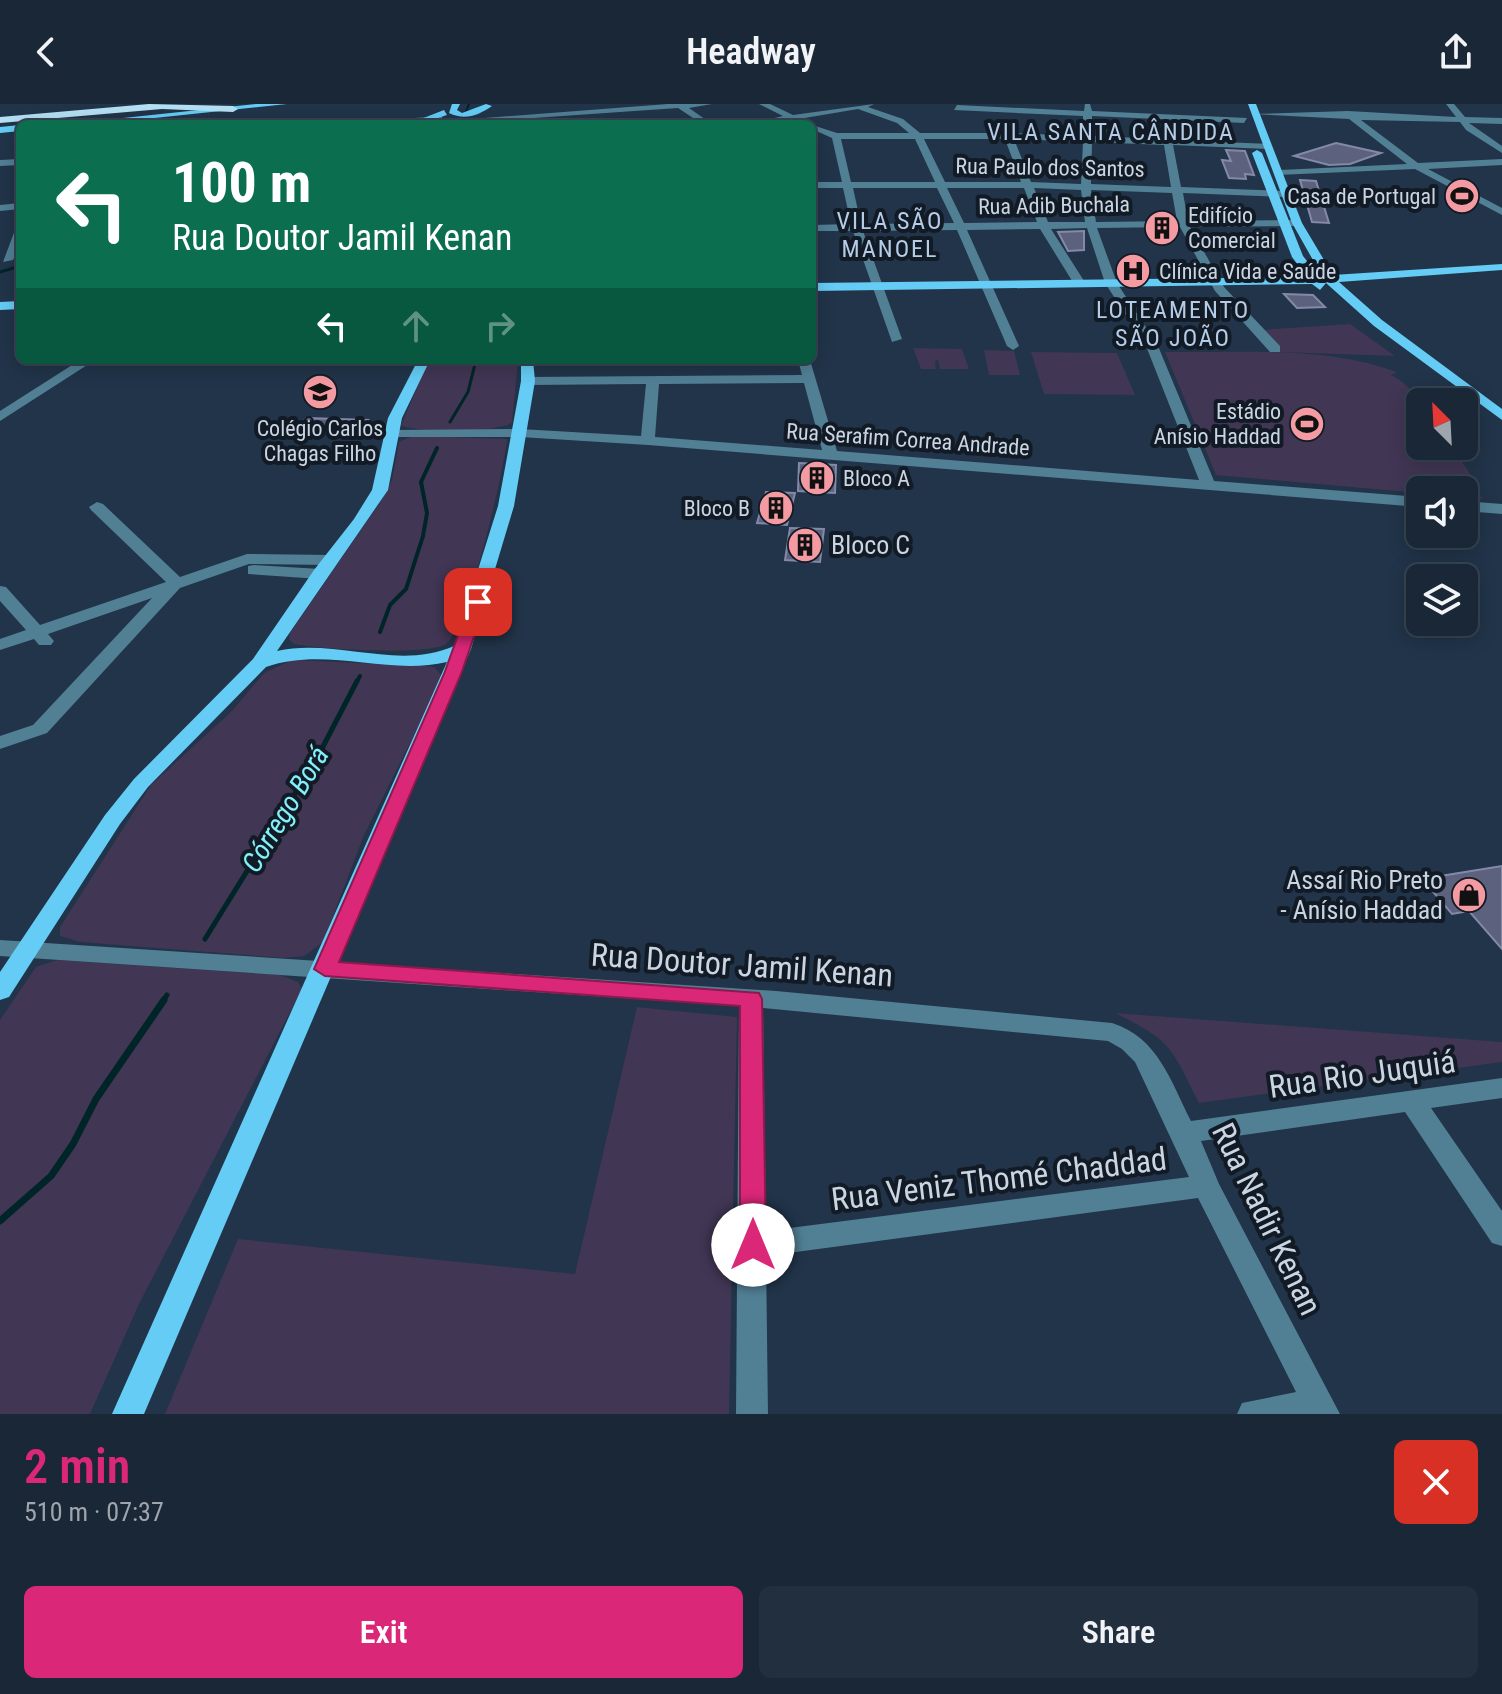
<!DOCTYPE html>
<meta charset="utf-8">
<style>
:root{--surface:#192737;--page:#222f3f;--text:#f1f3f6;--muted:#9fa5ad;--line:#374452;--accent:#db2777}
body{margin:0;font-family:"Roboto Condensed",sans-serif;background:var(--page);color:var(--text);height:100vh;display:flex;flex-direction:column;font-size:30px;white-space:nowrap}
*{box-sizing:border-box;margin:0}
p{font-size:26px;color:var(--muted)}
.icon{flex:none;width:44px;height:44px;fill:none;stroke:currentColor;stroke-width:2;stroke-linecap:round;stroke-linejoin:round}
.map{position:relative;height:1310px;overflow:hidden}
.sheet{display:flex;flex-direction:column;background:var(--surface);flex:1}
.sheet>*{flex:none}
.guide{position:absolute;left:16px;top:16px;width:800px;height:244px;border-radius:12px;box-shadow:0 4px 20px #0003,0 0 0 2px var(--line);background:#0b6e4f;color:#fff;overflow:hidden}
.needle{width:52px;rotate:336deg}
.buttons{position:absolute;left:1406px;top:284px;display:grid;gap:16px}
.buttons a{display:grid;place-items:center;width:72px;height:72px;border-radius:12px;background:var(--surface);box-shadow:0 4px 20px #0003,0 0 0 2px var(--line);font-size:40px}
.pin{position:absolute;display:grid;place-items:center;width:68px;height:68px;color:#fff;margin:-34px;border-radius:16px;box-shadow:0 4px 12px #0006}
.me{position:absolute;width:88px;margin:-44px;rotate:0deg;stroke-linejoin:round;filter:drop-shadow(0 0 6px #0008)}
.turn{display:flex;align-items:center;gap:28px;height:168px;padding:0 24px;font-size:36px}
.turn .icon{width:104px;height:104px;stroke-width:2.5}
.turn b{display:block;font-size:56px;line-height:68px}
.lanes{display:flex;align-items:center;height:76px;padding:0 24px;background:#0003;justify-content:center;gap:40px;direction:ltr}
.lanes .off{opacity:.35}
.round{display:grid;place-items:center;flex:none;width:84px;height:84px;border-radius:12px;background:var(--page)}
.head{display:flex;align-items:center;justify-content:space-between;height:136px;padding:0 24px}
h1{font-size:48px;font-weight:600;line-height:60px;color:var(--accent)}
.cta{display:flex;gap:16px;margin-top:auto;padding:16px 24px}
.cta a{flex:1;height:92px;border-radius:12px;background:var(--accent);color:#fff;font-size:32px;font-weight:600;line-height:92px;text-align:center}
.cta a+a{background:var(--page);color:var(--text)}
header{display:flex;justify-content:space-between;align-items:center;height:104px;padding:0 24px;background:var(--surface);font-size:36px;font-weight:600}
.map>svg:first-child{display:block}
.green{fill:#413654}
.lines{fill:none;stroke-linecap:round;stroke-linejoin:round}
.stream-far4{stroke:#002528;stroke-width:2}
.stream-far3{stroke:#002528;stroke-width:3}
.stream-far2{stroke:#002528;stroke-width:4}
.stream-far1{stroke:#002528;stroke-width:5}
.stream{stroke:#002528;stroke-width:7}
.building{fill:#5c617e;stroke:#8389a7;stroke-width:2}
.minor{fill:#517f94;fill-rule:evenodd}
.major{fill:#65ccf5;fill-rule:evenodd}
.highway{fill:#b5e0f4;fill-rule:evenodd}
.route{fill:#db2777;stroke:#8e194d;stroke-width:2}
.labels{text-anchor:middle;stroke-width:8;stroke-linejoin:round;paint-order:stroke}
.far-street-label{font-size:22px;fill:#c9d5e2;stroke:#121b25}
.far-poi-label{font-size:22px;fill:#c9d5e2;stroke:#121b25;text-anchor:end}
.far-neighbourhood-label{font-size:24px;letter-spacing:2px;fill:#b4cce7;stroke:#121b25}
.poi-label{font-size:26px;fill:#c9d5e2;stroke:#121b25;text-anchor:start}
.water-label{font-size:28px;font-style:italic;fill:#83f1fb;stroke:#121b25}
.near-street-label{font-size:32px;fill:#c9d5e2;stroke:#121b25}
</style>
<header><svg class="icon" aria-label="back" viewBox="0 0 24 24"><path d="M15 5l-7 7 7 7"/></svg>Headway<svg class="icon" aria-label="share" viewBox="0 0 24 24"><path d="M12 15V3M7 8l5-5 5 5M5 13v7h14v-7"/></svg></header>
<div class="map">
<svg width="1502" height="1310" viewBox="0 0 1502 1310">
<rect width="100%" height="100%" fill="#213449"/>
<path class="green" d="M1350,220L1395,252L1280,248L1260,226Z
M913,244L962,245L969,265H940L938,256L935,257L936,265H921Z
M984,246L1014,247L1020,271H989Z
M1031,248L1117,249L1135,291L1044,290Z
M1165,248C1241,249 1324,241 1397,268L1391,271C1423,287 1420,310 1420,342H1451L1471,371L1465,372L1483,395L1464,393V386H1420V389L1216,371Z
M429,256H518L512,319C495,328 418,330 401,321Z
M413,332L507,335C505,364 466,528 446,540C427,552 319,545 294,540L289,535L290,529L381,397L392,376L399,338Z
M292,556L425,562L434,563L443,573L364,731L323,838L304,852L284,854L80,838L60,832V823L151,681L232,607L264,569Z
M57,856L280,871L298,878L302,885L139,1200L90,1310H0V916L36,863Z
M637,903L737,913L729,1310H165L238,1135L575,1170Z
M1115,909L1502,938V958L1199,999C1171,943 1172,937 1115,909Z"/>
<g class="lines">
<path class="stream-far4" d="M466,8L469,0"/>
<path class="stream-far3" d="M0,168L20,162
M450,318L468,288L476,256"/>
<path class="stream-far2" d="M380,528L390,501L406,485L423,432L427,409L421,378L437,344
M356,579L360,572"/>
<path class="stream-far1" d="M205,835L317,654L357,577
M162,898L167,891"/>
<path class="stream" d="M0,1117L51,1072L73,1040L96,995L164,896"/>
</g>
<path class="building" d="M1336,39L1381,49L1350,60L1329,61L1294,52Z
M1226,46L1245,47L1254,71L1245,70L1246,75L1229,74L1222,56L1231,57Z
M1300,76L1316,77L1329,119L1312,118Z
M1084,127V146L1068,147L1058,128Z
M1284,190L1313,191L1325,203L1297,204Z
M306,314L368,316L360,329L297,327Z
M799,359L836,361L835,389L798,387Z
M766,388L795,389L787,421L757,419Z
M790,424L824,425L820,458L785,456Z
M1502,762V845L1469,807L1452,810L1422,775Z"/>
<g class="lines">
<path class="minor" d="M668,0H712L689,4L712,20H702L678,4L488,17L484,14Z
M759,0H770L793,11L874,0L868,3L903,15L920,29H1001L998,25L1002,22L1011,29L1083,32V12L954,6L957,1L1084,7L1085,0H1090L1092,7L1247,14L1244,19L1092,12V32L1163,35L1162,26L1166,23L1170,26L1172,36L1271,40L1268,45L1173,41L1181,83L1286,87L1291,90L1286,93L1183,89L1188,117L1297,116L1302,119L1297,122L1190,123L1224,183L1280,242V248H1270L1215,187L1180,123L1097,124L1117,179L1158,242L1214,377L1420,393V403L648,341L520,333H387V327L392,326L520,325L641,332L646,280L528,281L521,277L528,273L802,271L798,256H810L837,347L1199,376L1146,242L1105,179L1087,124L1051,125L1086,180L1080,183L1074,180L1040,125L967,126L1019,242L1013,246L1007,242L957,126L863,127L902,235L892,238L853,127H812V121L851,120L843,84H812V78H842L832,34L812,25L809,20L837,29H909L897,19L858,5L769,20H750L783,12ZM841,35H915L935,78H851ZM924,35H1005L1021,78H945ZM1014,35L1083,38L1081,80L1031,78ZM1092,38L1164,41L1171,83L1091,80ZM853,84H937L954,119L861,120ZM947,84H1024L1037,118L964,119ZM1034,84L1081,86L1085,118H1048ZM1091,86L1172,89L1177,117L1096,118ZM804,279L822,346L655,333L659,280Z
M1446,0H1454L1465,13L1502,14V20L1469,19L1502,42V49L1466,26L1460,18L1361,16L1418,59L1502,55V61L1428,65L1502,104V111L1415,65L1277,71L1280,66L1407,60L1349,15L1252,10L1348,7L1456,13Z
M443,12L440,17L368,20L372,17Z
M20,55V61L0,62V56Z
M20,99V105L0,107V101Z
M20,123V139L13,156L3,158L15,126Z
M80,256H95L0,317V307Z
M1464,397L1502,400V410L1464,407Z
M97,398L103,400L180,473L247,450L330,451L338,456L330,461L249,460L180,484L47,629L0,645V632L33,621L152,494L48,530L54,537L51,541H39L34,535L0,546V535L26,526L0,497V482L6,483L40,521L166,478L91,406L89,403Z
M254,461L320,465L328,470L320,475L248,470V462Z
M0,836L776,887L1112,919C1158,933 1171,978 1191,1017L1502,974V994L1431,1004L1502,1107V1142L1492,1139L1405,1008L1201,1037L1219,1080L1340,1310H1237L1242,1299L1296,1288L1198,1094L766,1152L768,1310H736L739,902L0,852ZM763,904L1108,937L1122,945L1135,958L1189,1073L766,1127Z"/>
<path class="major" d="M256,0H287L98,20H66Z
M452,0H460L457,6L462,9L486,0L492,2C479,11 465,17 449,9Z
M1248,0H1256L1302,119L1333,171L1502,160V166L1339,178L1382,216L1502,305V316L1374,222L1326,179L1320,186L1312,180L812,187V179L1307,173L1292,153L1252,49L1257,46L1262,49L1303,152L1319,172H1322L1292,119Z
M444,6L447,11L425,18L421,15Z
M20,21V27L0,29V23Z
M20,197V205L0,206V198Z
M418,256H430L402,314L388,386L277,547C336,534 398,567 454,542L498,402L521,277V256H533L535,277L514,402L471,545L144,1310H112L447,558C387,572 326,542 266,563L148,683L120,720L9,893L0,896V868L105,711L134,675L253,555L314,466L354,415L372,386L388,314Z"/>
<path class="highway" d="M149,0L233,2L238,5L233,8L162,5L0,19V13Z"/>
</g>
<path class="route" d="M478,493L486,498L461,570L339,858L759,889L762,895L766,1141L762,1149L753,1152L743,1149L740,1141V902L325,872L314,865L444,570L470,498Z"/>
<defs>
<g id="stadium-disc" transform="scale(1.8)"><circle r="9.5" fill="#f49aa3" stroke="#121b25"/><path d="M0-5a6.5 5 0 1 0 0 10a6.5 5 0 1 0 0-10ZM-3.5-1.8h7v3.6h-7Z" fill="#111"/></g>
<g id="building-disc" transform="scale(1.8)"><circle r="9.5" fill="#f49aa3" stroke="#121b25"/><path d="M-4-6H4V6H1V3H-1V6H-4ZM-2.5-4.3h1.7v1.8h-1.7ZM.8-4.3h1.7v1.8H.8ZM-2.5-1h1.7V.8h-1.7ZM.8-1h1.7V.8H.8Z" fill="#111"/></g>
<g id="hospital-disc" transform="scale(1.8)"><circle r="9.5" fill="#f49aa3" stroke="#121b25"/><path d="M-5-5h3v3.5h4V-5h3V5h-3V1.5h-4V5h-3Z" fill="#111"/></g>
<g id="university-disc" transform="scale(1.8)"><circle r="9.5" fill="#f49aa3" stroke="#121b25"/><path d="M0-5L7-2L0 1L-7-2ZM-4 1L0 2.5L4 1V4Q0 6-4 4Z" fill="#111"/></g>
<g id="shop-disc" transform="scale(1.8)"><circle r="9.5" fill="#f49aa3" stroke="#121b25"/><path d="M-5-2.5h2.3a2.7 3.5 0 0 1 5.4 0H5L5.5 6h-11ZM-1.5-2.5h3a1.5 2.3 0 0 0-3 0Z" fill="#111"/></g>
</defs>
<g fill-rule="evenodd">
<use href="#stadium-disc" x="1462" y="92"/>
<use href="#building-disc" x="1162" y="124"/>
<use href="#hospital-disc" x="1133" y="167"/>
<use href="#university-disc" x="320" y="288"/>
<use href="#stadium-disc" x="1307" y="320"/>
<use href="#building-disc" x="817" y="374"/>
<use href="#building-disc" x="776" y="404"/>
<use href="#building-disc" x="805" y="441"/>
<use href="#shop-disc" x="1469" y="791"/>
</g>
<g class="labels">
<g class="far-street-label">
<text transform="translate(1050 63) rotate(1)" y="8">Rua Paulo dos Santos</text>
<text transform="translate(1054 101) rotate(-1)" y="8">Rua Adib Buchala</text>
<text transform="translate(908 335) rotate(4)" y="8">Rua Serafim Correa Andrade</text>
</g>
<g class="far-poi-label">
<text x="1436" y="100">Casa de Portugal</text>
<text x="1188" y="119" text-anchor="start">Edifício<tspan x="1188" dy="25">Comercial</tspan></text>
<text x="1159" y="175" text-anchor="start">Clínica Vida e Saúde</text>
<text x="1281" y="315">Estádio<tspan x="1281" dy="25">Anísio Haddad</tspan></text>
<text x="320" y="332" text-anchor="middle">Colégio Carlos<tspan x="320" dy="25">Chagas Filho</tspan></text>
<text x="843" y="382" text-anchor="start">Bloco A</text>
<text x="750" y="412">Bloco B</text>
</g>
<g class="far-neighbourhood-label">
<text x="1111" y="36">VILA SANTA CÂNDIDA</text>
<text x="890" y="125">VILA SÃO<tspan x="890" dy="28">MANOEL</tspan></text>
<text x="1173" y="214">LOTEAMENTO<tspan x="1173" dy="28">SÃO JOÃO</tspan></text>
</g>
<g class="poi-label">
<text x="831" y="450">Bloco C</text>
<text x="1443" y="785" text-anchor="end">Assaí Rio Preto<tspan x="1443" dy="30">- Anísio Haddad</tspan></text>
</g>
<g class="water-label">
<text transform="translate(285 705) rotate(-59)" y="10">Córrego Borá</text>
</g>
<g class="near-street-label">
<text transform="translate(742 861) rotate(4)" y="11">Rua Doutor Jamil Kenan</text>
<text transform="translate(1362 970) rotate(-8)" y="11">Rua Rio Juquiá</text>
<text transform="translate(999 1075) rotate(-7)" y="11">Rua Veniz Thomé Chaddad</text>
<text transform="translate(1267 1115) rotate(64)" y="11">Rua Nadir Kenan</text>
</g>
</g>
</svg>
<div class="buttons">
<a><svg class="needle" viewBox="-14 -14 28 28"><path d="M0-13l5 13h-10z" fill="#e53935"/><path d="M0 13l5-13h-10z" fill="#9fa5ad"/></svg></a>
<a><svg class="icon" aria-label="sound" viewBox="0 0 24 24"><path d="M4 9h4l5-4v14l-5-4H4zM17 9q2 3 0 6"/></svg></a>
<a><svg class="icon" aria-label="layers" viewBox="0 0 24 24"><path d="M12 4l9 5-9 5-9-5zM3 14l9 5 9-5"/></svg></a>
</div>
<div class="pin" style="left:478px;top:498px;background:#d93025"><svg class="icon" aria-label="arrive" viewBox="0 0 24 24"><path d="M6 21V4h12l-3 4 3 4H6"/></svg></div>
<svg class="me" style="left:753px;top:1141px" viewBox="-20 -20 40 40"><circle r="19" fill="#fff"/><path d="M0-13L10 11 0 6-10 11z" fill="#db2777"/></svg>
<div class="guide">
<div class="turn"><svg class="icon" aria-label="left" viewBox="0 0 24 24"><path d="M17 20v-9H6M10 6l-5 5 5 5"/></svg><div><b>100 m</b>Rua Doutor Jamil Kenan</div></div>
<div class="lanes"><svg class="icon" aria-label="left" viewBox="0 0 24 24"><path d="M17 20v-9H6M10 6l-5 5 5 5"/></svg><svg class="icon off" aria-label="ahead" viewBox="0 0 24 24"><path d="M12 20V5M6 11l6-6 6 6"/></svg><svg class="icon off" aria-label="right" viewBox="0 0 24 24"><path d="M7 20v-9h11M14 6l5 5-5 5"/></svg></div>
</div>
</div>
<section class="sheet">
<div class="head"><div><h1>2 min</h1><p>510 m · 07:37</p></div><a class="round" style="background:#d93025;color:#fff"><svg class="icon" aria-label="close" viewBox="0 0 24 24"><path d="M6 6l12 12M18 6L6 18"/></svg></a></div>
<div class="cta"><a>Exit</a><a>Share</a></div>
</section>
